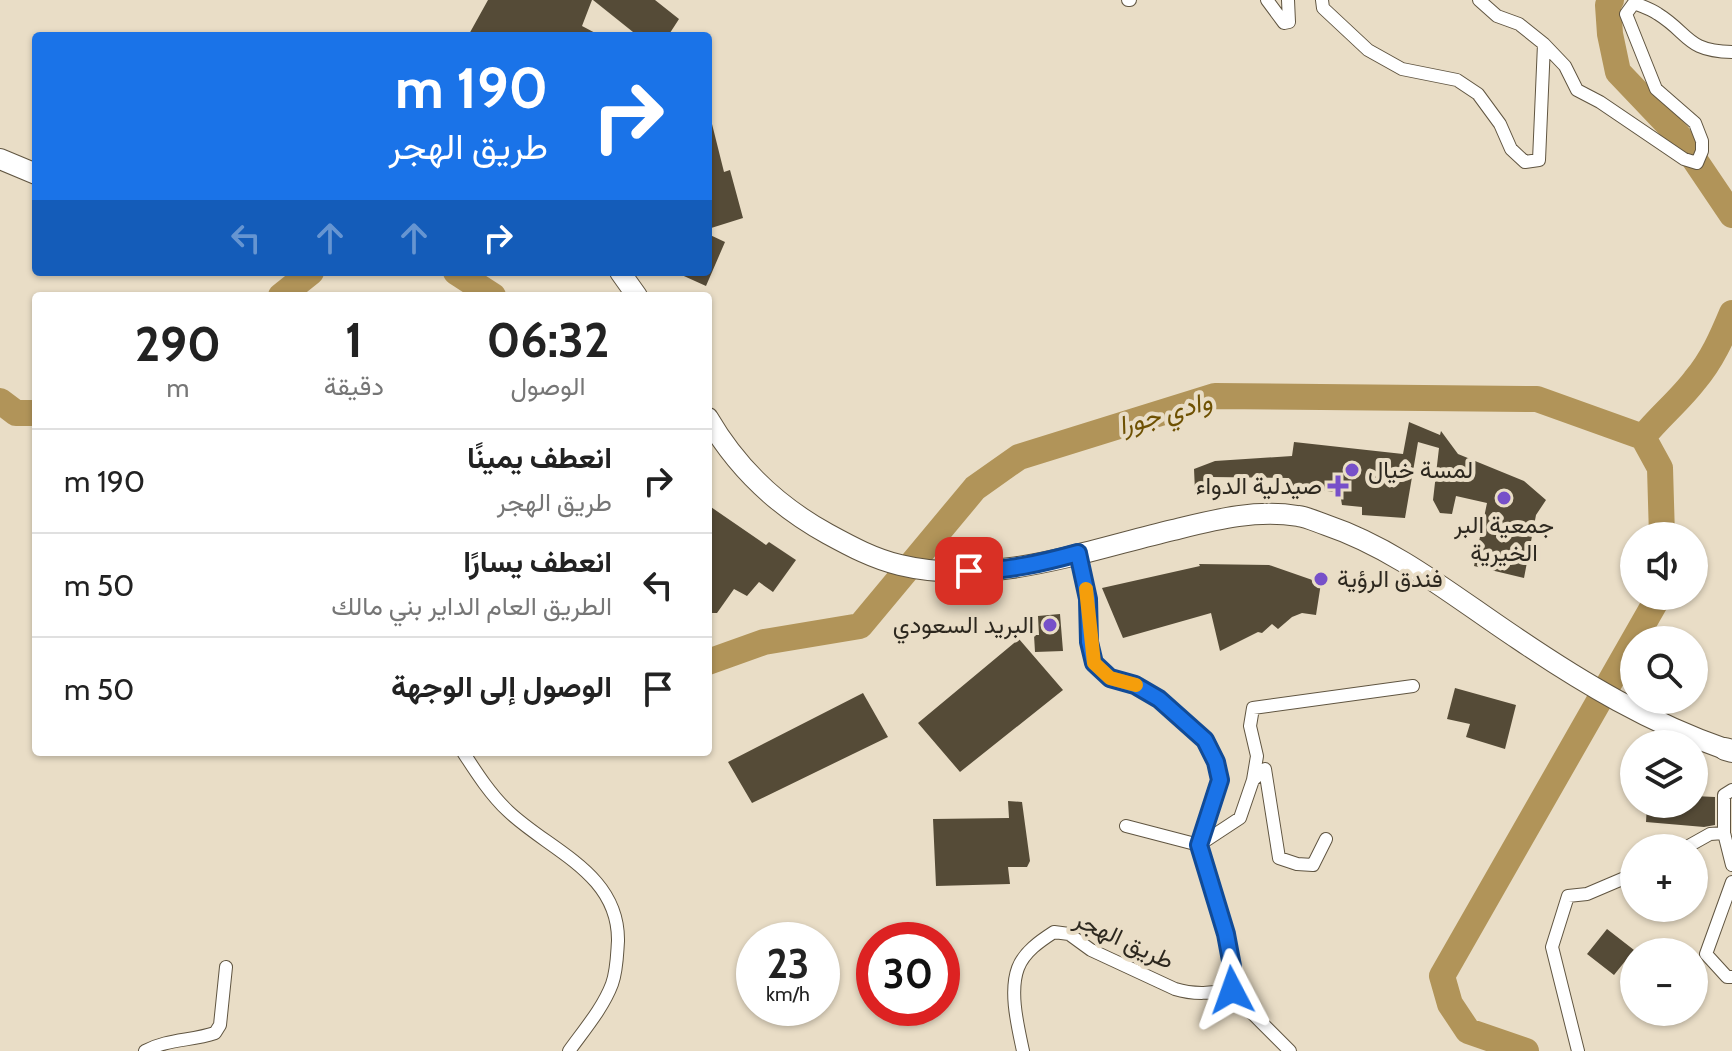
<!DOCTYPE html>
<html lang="ar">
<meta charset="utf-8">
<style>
:root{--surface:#fff;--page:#f6f6f6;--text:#222;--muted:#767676;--line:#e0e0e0}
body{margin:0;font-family:Cabin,Vazirmatn,sans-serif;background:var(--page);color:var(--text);direction:rtl;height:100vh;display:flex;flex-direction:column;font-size:30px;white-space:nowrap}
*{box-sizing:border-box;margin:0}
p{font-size:26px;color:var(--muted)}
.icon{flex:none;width:44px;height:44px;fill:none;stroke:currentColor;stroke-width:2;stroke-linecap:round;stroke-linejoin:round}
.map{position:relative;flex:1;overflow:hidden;direction:ltr}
.sheet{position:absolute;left:32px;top:292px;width:680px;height:464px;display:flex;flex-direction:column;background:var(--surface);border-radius:8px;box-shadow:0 2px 6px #0004;direction:rtl}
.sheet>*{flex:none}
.guide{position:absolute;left:32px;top:32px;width:680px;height:244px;border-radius:8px;box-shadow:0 2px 6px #0004;direction:rtl;background:#1a73e8;color:#fff;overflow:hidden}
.tools{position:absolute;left:1620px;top:522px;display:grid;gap:16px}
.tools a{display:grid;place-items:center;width:88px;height:88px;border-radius:50%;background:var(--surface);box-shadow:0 2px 6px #0004;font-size:40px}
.speed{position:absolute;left:736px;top:922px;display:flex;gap:16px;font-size:40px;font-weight:700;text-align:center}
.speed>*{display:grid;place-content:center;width:104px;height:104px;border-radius:50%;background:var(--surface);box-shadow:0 2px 6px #0004;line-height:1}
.speed small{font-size:20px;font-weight:400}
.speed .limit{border:12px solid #d22;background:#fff;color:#111}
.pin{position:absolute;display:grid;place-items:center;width:68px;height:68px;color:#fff;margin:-34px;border-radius:16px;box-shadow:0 4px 12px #0006}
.me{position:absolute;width:88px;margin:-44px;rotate:356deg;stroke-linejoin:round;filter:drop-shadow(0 0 6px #0008)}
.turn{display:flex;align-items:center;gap:28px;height:168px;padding:0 32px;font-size:36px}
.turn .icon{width:104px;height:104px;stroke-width:2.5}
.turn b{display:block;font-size:56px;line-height:68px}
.lanes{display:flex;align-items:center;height:76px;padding:0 32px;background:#0003;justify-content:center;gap:40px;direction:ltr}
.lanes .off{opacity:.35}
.eta{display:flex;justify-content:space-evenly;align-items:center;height:136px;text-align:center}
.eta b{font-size:48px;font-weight:800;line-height:56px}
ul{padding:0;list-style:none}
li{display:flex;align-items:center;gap:24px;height:104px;padding:0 32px;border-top:2px solid var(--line)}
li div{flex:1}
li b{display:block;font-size:30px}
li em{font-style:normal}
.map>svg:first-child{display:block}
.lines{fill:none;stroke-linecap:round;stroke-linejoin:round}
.river{stroke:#b19459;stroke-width:26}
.building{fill:#554b37}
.minor-casing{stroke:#605541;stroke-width:14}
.primary-casing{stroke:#605541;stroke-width:22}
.trunk-casing{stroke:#605541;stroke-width:24}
.minor{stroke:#fff;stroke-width:12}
.primary{stroke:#fff;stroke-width:20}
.trunk{stroke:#fff;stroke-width:22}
.route-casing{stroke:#114b97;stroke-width:20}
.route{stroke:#1a73e8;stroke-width:14}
.slow{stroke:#f59e0b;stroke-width:14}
.poi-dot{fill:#7750c9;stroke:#e9ddc6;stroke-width:3}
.labels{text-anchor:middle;stroke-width:8;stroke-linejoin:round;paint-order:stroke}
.poi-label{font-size:24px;fill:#2d281f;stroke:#e9ddc6;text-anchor:start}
.street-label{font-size:24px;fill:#2d281f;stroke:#e9ddc6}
.water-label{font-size:26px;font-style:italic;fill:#6e5103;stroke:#e9ddc6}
</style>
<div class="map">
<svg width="1732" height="1051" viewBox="0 0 1732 1051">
<rect width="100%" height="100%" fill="#e9ddc6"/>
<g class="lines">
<path class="river" d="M1611,0L1608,5L1610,34L1618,72L1678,135L1732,215
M456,272L493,296
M281,296L311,272
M0,401L16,413H36
M1643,437C1659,417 1680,400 1695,380C1712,360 1722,337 1732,313
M708,662L764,642L860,626L975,488L1019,457L1215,396L1537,399L1643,437L1660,468L1662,536
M1526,1051L1468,1031L1450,1004L1442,976L1659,596"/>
</g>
<path class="building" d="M488,0H592L582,26L601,36H468Z
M593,0H655L679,19L668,36H638Z
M712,124L724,172L730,170L743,218L708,229V125Z
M708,234L725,242L706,286L675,272H708Z
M1409,422L1440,435L1441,431L1458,454L1524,481L1546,500L1536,515L1524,578L1474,566L1487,503L1456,496L1452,514L1440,513L1433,500L1439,448L1418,442L1405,518L1362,515V507L1342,505L1340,493L1288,485L1289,478L1212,477L1213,484L1195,491L1194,469L1215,461L1292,456L1294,442L1403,454Z
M708,505L766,545L769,542L796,560L773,592L759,582L747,596L734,589L717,613H708Z
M1199,564L1269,565L1321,583L1316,615L1302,613L1292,617L1278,629L1272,624L1262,633L1258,632L1220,651L1211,613L1123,638L1102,588L1200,566Z
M1060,614L1063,651L1035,652L1034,635H1039L1038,616Z
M1019,639L1063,690L960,772L918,723Z
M1455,688L1516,705L1505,749L1466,737L1470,724L1447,719Z
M863,693L888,737L752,803L728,762Z
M1694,796L1715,797V825L1704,827L1646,822L1647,804H1694Z
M1008,801L1022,802L1030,861L1027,867H1008L1010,884L936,886L933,819L1009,818Z
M1607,929L1634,950L1614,975L1587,954Z"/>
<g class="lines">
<g class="minor-casing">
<path id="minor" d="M1128,0H1130
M1267,0L1284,23L1289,22L1288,0
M1322,0L1323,8L1368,50L1402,69L1457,80L1478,94L1500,124L1511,149L1525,162L1539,160L1544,44
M1479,0L1497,16L1519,24L1544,44L1565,66L1577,90L1600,102L1684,159L1697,163L1702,151V141L1695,123L1656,89L1626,14L1634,3C1642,6 1651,9 1658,14C1690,34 1686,51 1732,52
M463,752C476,772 490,794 508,811C550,851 619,873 618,941C617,955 617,970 612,984C603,1008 584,1030 569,1051
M1253,780L1257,756L1250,726L1253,708L1413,686
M1126,826L1199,845L1240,818L1253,780L1265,769L1279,858L1297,864L1313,865L1326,839
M1724,833L1732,865
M1685,848L1710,834L1724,833V795L1732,790
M1732,882L1706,954L1727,977H1732
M1232,990L1238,1004L1251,1012L1290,1051
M145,1051C167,1039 191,1041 215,1033L220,1025L226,967
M1023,1051C1018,1027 1009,992 1018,968C1024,952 1040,941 1054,932L1069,934L1091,950L1175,989C1194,995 1212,993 1232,990V966L1226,934L1199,845L1220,780L1216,762L1205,740L1159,699L1135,685L1110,678L1094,663L1089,642L1088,599L1078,553
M1578,1051L1552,947L1568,896L1587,894L1634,874"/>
</g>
<g class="primary-casing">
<path id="primary" d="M0,159L36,174
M620,272L637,296
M708,418C737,468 777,506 828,534C850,546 874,559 900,565C990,587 1085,551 1173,530C1214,520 1255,509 1298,516C1307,517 1317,522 1326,525C1397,549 1456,598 1518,639C1583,683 1650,723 1725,749"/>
</g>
<g class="trunk-casing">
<path id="trunk" d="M1725,749L1732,751"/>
</g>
<use href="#minor" class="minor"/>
<use href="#primary" class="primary"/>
<use href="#trunk" class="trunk"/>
</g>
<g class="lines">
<g class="route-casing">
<path id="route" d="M969,571C1007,571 1042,563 1078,553L1088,599L1089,642L1094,663L1110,678L1135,685L1159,699L1205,740L1216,762L1220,780L1199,845L1226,934L1232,966V990"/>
</g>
<use href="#route" class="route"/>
<path class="slow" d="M1086,589L1094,663L1110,678L1136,685"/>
</g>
<g class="poi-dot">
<circle cx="1352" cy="470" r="8"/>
<path d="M1334 474h8v8h8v8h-8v8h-8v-8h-8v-8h8z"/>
<circle cx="1504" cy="498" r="8"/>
<circle cx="1321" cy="579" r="8"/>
<circle cx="1050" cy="625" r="8"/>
</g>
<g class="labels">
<g class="poi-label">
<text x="1368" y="478">لمسة خيال</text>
<text x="1322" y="494" text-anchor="end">صيدلية الدواء</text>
<text x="1504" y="533" text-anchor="middle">جمعية البر<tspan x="1504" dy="28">الخيرية</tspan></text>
<text x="1337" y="587">فندق الرؤية</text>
<text x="1034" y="633" text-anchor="end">البريد السعودي</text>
</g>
<g class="street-label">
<text transform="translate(1124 940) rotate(25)" y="8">طريق الهجر</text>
</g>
<g class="water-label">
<text transform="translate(1165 413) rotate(-16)" y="9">وادي جورا</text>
</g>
</g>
</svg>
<div class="tools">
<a><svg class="icon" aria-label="sound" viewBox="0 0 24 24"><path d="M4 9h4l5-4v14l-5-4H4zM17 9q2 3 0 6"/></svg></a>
<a><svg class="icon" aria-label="search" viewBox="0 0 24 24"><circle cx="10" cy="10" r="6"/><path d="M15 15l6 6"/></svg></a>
<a><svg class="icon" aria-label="layers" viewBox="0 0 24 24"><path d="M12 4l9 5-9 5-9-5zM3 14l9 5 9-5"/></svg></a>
<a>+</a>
<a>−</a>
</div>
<div class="speed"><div>23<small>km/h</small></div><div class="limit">30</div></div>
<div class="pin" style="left:969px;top:571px;background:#d93025"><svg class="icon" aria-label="arrive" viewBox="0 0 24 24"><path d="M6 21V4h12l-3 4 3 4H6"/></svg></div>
<svg class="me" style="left:1232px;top:990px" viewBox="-20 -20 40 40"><path d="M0-17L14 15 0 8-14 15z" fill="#1a73e8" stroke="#fff" stroke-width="4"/></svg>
<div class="guide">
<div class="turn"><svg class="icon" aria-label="right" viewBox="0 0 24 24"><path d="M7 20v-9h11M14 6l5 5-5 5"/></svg><div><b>190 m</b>طريق الهجر</div></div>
<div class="lanes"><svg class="icon off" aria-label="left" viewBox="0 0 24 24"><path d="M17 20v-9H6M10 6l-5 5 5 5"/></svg><svg class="icon off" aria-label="ahead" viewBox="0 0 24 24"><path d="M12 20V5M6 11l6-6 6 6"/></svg><svg class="icon off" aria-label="ahead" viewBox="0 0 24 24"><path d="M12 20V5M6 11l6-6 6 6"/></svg><svg class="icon" aria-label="right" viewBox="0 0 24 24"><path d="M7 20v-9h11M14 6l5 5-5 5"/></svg></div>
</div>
<section class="sheet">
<div class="eta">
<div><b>06:32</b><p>الوصول</p></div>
<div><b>1</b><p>دقيقة</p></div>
<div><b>290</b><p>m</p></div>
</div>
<ul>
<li><svg class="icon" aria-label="right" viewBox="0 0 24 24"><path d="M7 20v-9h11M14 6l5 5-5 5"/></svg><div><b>انعطف يمينًا</b><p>طريق الهجر</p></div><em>190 m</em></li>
<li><svg class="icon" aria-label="left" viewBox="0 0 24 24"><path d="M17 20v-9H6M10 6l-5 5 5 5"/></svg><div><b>انعطف يسارًا</b><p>الطريق العام الداير بني مالك</p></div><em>50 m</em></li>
<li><svg class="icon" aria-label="arrive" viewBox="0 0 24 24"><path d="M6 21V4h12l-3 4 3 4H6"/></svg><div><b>الوصول إلى الوجهة</b></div><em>50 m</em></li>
</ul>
</section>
</div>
